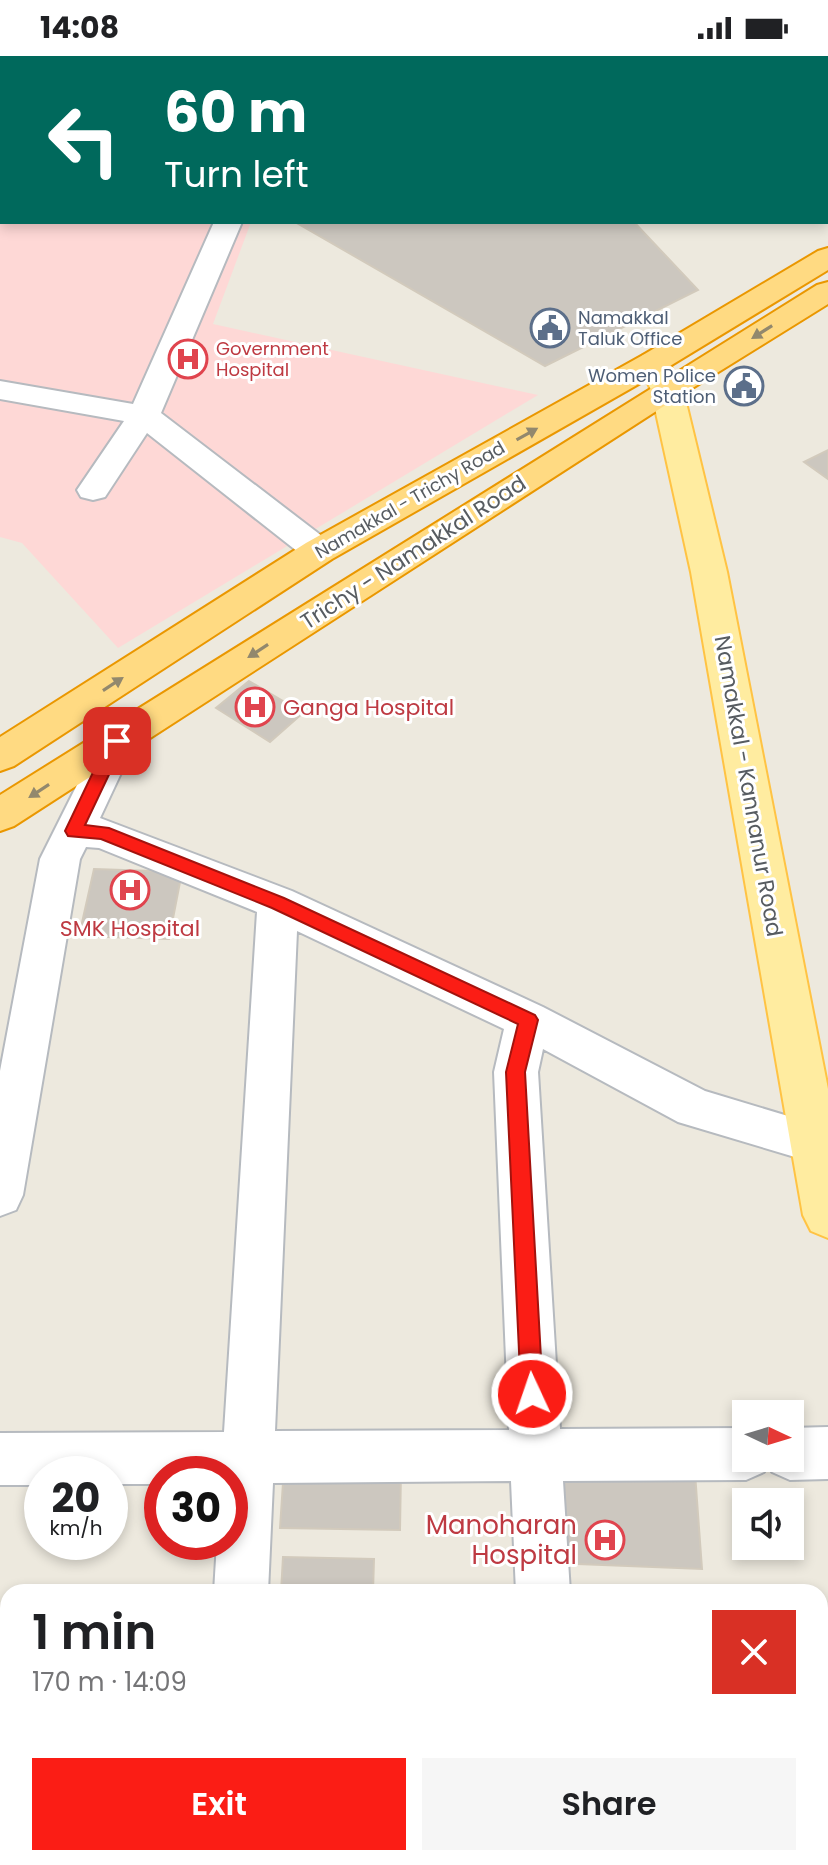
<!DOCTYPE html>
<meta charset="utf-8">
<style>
:root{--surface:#fff;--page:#f6f6f6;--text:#202124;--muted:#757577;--accent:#fb1d15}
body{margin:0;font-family:Poppins,sans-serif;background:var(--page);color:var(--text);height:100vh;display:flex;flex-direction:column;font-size:30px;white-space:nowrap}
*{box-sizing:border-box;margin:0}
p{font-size:26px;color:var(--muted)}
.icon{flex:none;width:44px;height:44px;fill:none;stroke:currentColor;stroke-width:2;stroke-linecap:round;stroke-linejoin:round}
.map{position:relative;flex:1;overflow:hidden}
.details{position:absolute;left:0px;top:1528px;width:828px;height:282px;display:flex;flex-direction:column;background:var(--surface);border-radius:24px 24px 0 0;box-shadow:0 4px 12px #0003}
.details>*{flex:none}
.hud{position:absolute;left:0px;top:0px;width:828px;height:168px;box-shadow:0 4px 12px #0003;background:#00695c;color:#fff;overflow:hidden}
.needle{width:52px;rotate:94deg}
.buttons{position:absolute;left:732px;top:1344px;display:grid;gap:16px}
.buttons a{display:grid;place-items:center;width:72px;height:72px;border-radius:0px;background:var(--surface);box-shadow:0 4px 12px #0003;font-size:40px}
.speed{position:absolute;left:24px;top:1400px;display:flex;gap:16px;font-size:40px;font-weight:700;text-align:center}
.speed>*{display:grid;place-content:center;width:104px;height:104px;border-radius:50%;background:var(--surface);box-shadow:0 4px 12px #0003;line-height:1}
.speed small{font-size:20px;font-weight:400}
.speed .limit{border:12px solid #d22;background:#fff;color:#111}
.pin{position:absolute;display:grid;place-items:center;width:68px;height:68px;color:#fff;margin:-34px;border-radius:16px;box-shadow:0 4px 12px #0006}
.me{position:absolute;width:88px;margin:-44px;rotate:357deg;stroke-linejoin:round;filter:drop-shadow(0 0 6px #0008)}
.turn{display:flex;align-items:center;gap:28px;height:168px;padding:0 32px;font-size:36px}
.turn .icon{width:104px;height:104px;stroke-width:2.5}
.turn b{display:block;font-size:56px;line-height:68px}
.round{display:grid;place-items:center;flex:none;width:84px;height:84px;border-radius:0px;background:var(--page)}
.overview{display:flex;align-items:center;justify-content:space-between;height:136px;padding:0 32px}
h1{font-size:48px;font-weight:600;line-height:60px}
.button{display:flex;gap:16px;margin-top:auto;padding:16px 32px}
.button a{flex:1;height:92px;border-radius:0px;background:var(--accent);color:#fff;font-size:32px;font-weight:600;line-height:92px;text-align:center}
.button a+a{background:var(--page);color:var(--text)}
.status{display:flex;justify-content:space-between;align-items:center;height:56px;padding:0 40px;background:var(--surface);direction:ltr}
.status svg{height:22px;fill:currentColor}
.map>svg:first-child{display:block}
.medical{fill:#fed8d6}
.building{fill:#ccc7bf;stroke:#d2cabc;stroke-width:2}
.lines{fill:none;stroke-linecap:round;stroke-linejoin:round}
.minor-casing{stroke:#b6babf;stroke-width:4}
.major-casing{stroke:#ffc344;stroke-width:4}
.highway-casing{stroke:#ea9700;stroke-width:4}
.minor{fill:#fff;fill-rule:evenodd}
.major{fill:#ffeca0;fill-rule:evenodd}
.highway{fill:#ffda82;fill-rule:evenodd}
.oneway{fill:#92886d}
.route{fill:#fb1d15;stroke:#a3130e;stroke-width:2}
.labels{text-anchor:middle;stroke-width:6;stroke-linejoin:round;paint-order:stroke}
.far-service-label{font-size:18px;fill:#4e5e75;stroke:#fff;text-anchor:start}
.far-health-label{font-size:18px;fill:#be3a42;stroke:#fff;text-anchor:start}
.far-street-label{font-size:18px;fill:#575c61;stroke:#fff}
.street-label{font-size:22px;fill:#575c61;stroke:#fff}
.health-label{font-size:22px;fill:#be3a42;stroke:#fff;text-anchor:start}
.near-health-label{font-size:26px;fill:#be3a42;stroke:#fff;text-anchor:end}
</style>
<div class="status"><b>14:08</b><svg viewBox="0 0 49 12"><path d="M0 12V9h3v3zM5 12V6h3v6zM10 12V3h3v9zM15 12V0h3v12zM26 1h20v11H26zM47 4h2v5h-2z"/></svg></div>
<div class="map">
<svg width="828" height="1809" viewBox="0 0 828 1809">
<rect width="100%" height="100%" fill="#ede9de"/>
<path class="medical" d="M0,17L2,166H251L213,268L538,339L118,592L22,487L0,481Z"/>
<path class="building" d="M295,166H634L698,234L545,310Z
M828,394V423L804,406Z
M249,625L303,657L270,686L216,652Z
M94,813L182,816L169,883L79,880Z
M284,1412L401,1414L400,1474L280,1472Z
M552,1412L695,1417L702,1513L553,1507Z
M283,1501L374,1503L373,1536H281Z"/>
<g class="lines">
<g class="minor-casing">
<path id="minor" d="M2,105V121L0,122V106Z
M214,166H242L161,357L331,487L336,495L331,503L319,506L307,503L147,377L105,441L93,444L81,441L77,434L124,365L0,343V325L133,348Z
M117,671L130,675L136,685L100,762L292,835L543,951L705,1035L828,1072V1102L815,1107L678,1066L543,993L538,1016L560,1373L746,1372V1402H790V1372L828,1371V1423L790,1424L772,1416L768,1407L764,1416L746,1424L563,1425L570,1536H516L511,1425L273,1427L268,1536H214L217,1486H230V1418H162V1428H110V1418H42V1429H0V1377L224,1376L257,856L99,792L86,791L80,803L23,1139L16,1154L0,1160V1015L40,803L104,675ZM297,875L504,973L494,1016L509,1374L275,1375Z
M197,1802H257V1809H197Z
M527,1802H587L588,1809H528Z"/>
</g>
<g class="major-casing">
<path id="major" d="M79,0H138L140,2H81Z
M456,0H514L454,2Z
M643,0H688L641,2Z
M0,3H2V19H0Z
M654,297L665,299L683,334L727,516L828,1033V1182L811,1175L803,1159L691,516L651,334L638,306L643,299Z"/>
</g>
<g class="highway-casing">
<path id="highway" d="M828,192V214L665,313L332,503L14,710L0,715V681L306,487L643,299L818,195Z
M828,226V248L678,341L14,770L0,775V739L817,229Z"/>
</g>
<use href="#minor" class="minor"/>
<use href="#major" class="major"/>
<use href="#highway" class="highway"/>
</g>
<defs><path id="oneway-solid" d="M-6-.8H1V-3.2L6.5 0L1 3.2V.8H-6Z" transform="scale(2)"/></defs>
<g class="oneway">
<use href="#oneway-solid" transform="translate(762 276) rotate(148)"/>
<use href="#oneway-solid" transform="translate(527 378) rotate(-29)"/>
<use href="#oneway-solid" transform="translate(258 595) rotate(147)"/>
<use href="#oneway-solid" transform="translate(113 628) rotate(-33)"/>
<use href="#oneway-solid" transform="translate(39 735) rotate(147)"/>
</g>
<path class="route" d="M117,679L125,685L85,769L109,772L284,842L535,959L538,964L525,1016L543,1338L540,1345L532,1348L524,1345L521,1338L506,1016L518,968L272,852L101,783L68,780L65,775L108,685Z"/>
<defs>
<g id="civic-ring" transform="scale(2)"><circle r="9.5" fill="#fff" stroke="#5c6f8a" stroke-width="1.5"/><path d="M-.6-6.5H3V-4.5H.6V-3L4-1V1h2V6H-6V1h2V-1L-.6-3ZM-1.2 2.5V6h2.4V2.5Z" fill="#5c6f8a"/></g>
<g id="hospital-ring" transform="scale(2)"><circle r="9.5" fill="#fff" stroke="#e0444e" stroke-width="1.5"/><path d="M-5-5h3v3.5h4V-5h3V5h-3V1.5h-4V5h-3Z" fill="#e0444e"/></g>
</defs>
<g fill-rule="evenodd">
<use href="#civic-ring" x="550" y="272"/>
<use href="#hospital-ring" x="188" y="303"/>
<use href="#civic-ring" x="744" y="330"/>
<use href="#hospital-ring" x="255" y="651"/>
<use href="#hospital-ring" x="130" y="834"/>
<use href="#hospital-ring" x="605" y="1484"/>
</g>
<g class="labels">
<g class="far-service-label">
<text x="578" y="268">Namakkal<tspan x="578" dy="21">Taluk Office</tspan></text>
<text x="716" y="326" text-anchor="end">Women Police<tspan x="716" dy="21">Station</tspan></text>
</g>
<g class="far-health-label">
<text x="216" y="299">Government<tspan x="216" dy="21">Hospital</tspan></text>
</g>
<g class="far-street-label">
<text transform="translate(410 444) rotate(-30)" y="6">Namakkal - Trichy Road</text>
</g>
<g class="street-label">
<text transform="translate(413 496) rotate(-33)" y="8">Trichy - Namakkal Road</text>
<text transform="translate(749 730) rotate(80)" y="8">Namakkal - Kannanur Road</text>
</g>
<g class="health-label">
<text x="283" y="659">Ganga Hospital</text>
<text x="130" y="880" text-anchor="middle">SMK Hospital</text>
</g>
<g class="near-health-label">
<text x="577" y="1478">Manoharan<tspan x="577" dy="30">Hospital</tspan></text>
</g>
</g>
</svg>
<div class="buttons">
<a><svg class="needle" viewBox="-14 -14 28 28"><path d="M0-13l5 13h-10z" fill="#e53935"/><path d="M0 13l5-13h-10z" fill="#757577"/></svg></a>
<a><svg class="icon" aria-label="sound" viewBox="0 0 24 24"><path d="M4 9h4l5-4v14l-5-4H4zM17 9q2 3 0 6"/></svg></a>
</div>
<div class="speed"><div>20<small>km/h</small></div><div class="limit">30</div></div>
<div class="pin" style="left:117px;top:685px;background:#d93025"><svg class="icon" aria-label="arrive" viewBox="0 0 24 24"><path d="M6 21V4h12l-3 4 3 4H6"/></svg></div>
<svg class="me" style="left:532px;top:1338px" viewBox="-20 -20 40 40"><circle r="17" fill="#fb1d15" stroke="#fff" stroke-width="3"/><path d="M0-11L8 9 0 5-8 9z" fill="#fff"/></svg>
<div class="hud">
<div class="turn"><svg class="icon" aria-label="left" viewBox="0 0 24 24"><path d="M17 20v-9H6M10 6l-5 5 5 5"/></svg><div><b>60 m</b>Turn left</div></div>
</div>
<section class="details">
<div class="overview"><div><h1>1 min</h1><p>170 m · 14:09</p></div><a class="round" style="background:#d93025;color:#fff"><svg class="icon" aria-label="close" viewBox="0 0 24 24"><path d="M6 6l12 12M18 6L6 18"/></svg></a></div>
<div class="button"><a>Exit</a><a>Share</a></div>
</section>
</div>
